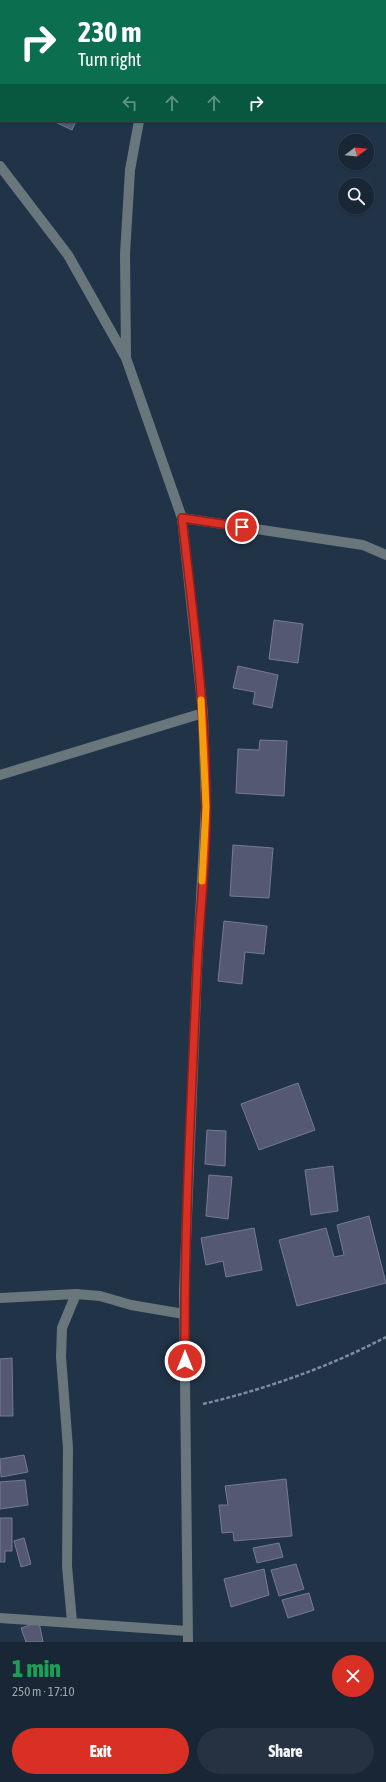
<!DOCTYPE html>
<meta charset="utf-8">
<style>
:root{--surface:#192635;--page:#263241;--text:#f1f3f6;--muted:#9fa5ad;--line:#374350;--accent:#d93025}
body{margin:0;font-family:"Asap Condensed",sans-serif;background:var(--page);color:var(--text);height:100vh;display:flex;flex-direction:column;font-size:15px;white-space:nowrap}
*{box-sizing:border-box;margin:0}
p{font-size:13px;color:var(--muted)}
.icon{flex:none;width:22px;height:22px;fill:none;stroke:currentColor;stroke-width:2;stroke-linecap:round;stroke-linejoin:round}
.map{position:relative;height:1642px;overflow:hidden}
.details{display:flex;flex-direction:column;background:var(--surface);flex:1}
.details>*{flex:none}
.hud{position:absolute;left:0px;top:0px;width:386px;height:122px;box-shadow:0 1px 3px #0004,0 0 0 1px var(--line);background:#0b6e4f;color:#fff;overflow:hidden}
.needle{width:26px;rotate:74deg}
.controls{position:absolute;left:338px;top:134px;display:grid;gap:8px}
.controls a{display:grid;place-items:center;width:36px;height:36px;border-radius:50%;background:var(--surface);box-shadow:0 1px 3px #0004,0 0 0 1px var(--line);font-size:20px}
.pin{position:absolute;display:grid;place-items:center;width:34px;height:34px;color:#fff;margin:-17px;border:2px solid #fff;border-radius:50%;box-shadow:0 1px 4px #0007}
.me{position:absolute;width:44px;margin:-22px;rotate:0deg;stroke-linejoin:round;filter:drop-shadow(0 0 3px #0008)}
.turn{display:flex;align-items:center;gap:14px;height:84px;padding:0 12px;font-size:18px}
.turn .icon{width:52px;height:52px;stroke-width:2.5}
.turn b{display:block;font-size:28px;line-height:34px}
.lanes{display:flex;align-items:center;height:38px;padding:0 12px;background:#0003;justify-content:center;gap:20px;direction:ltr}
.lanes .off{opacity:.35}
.round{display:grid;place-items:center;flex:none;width:42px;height:42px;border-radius:21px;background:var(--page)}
.head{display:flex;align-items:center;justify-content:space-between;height:68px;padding:0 12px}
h1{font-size:24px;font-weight:800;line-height:30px;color:#1e9e55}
.button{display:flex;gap:8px;margin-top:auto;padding:8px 12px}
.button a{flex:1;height:46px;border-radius:24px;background:var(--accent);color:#fff;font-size:16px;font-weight:800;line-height:46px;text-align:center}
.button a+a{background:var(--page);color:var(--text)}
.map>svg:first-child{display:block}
.building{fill:#545872;stroke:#767a95}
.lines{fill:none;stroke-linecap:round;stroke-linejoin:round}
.path{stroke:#7e8d9d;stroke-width:2.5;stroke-dasharray:4 2;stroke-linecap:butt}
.minor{stroke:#69777d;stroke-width:10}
.route-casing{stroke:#8d1f18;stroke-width:10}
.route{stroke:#d93025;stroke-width:7}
.slow{stroke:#f59e0b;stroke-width:7}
</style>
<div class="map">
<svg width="386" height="1642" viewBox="0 0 386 1642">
<rect width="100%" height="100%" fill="#213347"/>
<path class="building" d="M53,121H76L72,130Z
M274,620L303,624L298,663L269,659Z
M238,666L278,675L272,708L253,704L255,692L233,688Z
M260,740L287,741L284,796L236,793L238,749L259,750Z
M233,845L273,848L269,898L230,896Z
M224,921L267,926L264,954L245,952L242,984L218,981Z
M298,1083L315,1130L259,1150L241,1104Z
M207,1130L226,1131L225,1166L205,1164Z
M333,1166L338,1211L311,1215L305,1170Z
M209,1175L232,1177L228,1219L206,1216Z
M369,1216L386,1283L297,1306L279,1240L326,1228L334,1257L344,1255L337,1225Z
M254,1228L262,1270L226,1277L223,1261L206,1265L201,1238Z
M12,1358L13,1416H0V1359Z
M24,1455L28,1472L1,1477L0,1459Z
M286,1479L292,1536L234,1541L233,1532L222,1533L219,1505H228L225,1486Z
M25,1480L28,1505L0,1509V1482Z
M0,1518H12V1551H5V1562H0Z
M24,1538L31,1564L21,1567L14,1541Z
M279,1543L283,1557L257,1563L253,1548Z
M296,1564L304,1589L279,1596L271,1570Z
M264,1569L269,1595L231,1607L224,1579Z
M309,1593L314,1610L288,1618L282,1600Z
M39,1622L43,1642H26L21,1628Z"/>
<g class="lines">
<path class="path" d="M203,1404C266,1389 329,1367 386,1337"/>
<path class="minor" d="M171,1V0
M0,166L68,255L126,358L182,518L203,713L206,807L197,970L184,1291L188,1642
M126,356L125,254L130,170L139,121
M182,518L363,545L386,555
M0,775L203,713
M0,1298L76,1294L100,1296L131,1305L184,1314
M0,1618L187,1631
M72,1622L67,1566L68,1448L61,1357L62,1328L76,1294"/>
</g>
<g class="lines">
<g class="route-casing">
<path id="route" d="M185,1361C184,1231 191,1101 197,971C199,916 207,860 206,805C206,709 193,613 182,518L242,527"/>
</g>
<use href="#route" class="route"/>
<path class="slow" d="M201,700L206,807L202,881"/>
</g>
</svg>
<div class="controls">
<a><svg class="needle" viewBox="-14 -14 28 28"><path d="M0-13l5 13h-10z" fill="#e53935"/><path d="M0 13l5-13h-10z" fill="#9fa5ad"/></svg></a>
<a><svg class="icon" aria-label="search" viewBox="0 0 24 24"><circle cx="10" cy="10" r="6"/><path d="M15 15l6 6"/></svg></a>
</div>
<div class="pin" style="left:242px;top:527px;background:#d93025"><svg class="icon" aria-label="arrive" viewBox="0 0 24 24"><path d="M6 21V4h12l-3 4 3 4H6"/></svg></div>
<svg class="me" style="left:185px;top:1361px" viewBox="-20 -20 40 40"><circle r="17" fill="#d93025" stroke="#fff" stroke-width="3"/><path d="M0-11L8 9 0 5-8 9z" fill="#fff"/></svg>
<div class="hud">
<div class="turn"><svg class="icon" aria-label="right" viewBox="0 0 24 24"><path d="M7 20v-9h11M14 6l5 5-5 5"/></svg><div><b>230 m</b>Turn right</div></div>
<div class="lanes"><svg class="icon off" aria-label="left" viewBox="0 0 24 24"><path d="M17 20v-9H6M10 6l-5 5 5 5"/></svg><svg class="icon off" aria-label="ahead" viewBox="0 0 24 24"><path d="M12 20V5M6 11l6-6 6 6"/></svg><svg class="icon off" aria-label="ahead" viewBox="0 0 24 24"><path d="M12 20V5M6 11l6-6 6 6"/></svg><svg class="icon" aria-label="right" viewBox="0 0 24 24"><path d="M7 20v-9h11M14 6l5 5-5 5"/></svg></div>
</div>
</div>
<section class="details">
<div class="head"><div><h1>1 min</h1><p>250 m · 17:10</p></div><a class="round" style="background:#d93025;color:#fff"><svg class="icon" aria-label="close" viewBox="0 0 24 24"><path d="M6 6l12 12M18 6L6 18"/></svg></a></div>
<div class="button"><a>Exit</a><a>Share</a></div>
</section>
